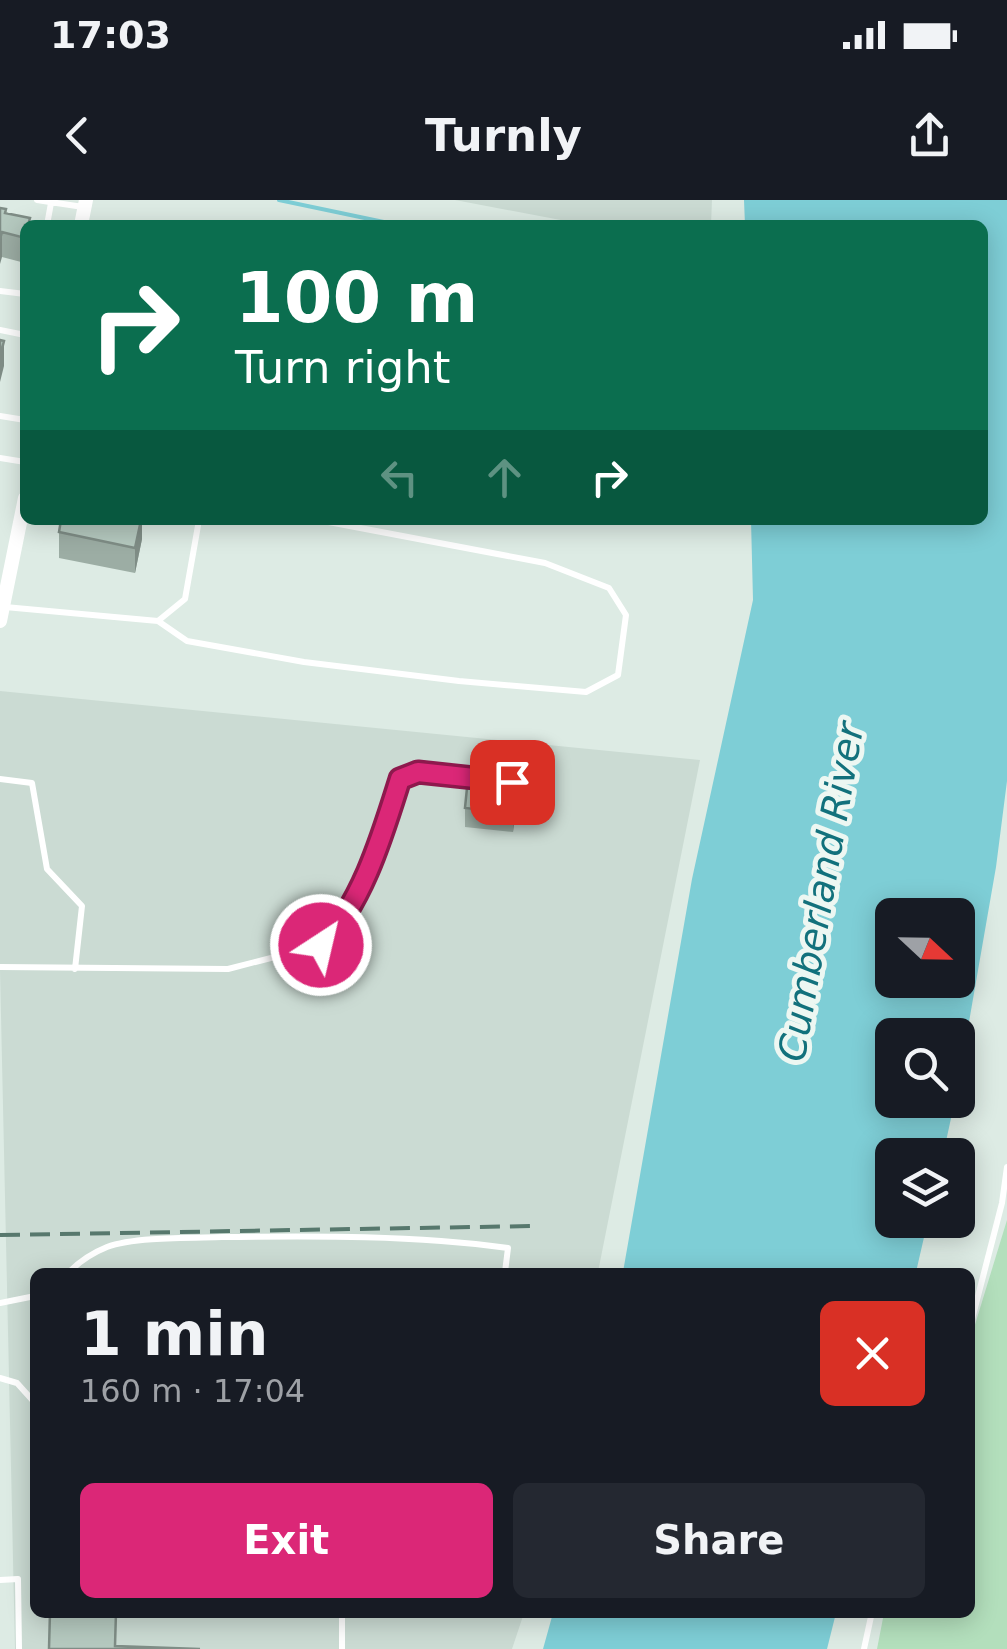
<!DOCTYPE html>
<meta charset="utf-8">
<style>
:root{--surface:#171b24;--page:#242831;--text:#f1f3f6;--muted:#9ea1a6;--accent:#db2777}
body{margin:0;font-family:"DejaVu Sans",sans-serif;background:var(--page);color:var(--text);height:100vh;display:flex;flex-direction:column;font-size:38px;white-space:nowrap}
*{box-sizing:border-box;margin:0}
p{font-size:32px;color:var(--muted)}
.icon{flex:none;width:55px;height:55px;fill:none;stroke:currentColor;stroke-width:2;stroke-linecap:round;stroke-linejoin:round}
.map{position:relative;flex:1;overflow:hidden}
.panel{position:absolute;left:30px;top:1068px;width:945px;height:350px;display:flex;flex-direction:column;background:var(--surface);border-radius:15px;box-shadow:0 5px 25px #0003}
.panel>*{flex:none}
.top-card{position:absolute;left:20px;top:20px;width:968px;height:305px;border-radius:15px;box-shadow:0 5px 25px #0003;background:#0b6e4f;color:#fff;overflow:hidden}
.needle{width:65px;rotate:112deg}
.controls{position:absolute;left:875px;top:698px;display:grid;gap:20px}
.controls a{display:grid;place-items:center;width:100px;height:100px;border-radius:15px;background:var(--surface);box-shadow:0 5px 25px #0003;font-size:50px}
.pin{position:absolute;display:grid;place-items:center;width:85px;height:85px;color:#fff;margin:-42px;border-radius:20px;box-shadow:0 5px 15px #0006}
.me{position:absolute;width:110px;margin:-55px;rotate:35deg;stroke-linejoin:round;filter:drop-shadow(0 0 8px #0008)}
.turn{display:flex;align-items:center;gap:35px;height:210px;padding:0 50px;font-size:45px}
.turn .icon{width:130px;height:130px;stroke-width:2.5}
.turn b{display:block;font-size:70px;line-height:85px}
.lanes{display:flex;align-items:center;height:95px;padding:0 50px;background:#0003;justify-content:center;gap:50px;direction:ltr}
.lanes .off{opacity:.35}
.round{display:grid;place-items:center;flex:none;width:105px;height:105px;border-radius:15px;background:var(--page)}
.summary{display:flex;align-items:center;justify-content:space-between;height:170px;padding:0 50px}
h1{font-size:60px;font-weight:800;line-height:75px}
.cta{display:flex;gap:20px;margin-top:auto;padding:20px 50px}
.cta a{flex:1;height:115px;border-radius:15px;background:var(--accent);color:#fff;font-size:40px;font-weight:800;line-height:115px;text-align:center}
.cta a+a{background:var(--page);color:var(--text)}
.status{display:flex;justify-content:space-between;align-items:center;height:70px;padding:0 50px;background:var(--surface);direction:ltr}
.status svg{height:28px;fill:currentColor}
header{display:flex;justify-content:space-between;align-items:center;height:130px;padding:0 50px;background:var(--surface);font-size:45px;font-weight:800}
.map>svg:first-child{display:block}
.built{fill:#cbdbd3}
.green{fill:#b3dfbc}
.water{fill:#7eced6;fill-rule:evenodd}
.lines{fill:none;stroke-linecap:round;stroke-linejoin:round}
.stream{stroke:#7eced6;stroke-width:4}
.service{stroke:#fff;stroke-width:6}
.minor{stroke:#fff;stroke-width:14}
.rail{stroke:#57786d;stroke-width:4;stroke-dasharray:20 10;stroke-linecap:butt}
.wall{fill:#9cada4}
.shaded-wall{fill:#7f8d86}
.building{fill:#b5c9bf;stroke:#7f8d86;stroke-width:2.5}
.route-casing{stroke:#8e194d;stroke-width:25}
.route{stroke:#db2777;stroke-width:18}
.labels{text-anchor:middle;stroke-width:10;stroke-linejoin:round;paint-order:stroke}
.water-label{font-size:38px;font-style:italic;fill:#12717c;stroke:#edf7f2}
</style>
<div class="status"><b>17:03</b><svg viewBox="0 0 49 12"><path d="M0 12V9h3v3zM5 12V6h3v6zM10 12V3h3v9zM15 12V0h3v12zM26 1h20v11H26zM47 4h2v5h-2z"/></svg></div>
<header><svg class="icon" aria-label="back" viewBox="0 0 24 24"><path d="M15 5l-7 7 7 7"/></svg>Turnly<svg class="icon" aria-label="share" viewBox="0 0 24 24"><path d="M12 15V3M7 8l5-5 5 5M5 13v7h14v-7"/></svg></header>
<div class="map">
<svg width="1007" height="1449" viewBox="0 0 1007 1449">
<rect width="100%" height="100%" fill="#ddebe4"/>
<path class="built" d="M455,0H712L711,25H587Z
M0,491L700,560L598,1072H35V1412L524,1413L512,1449H15L0,770Z"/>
<path class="green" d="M1007,1020V1449H877L884,1413L970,1412V1141Z"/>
<path class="water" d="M744,0H1007V581L996,667L958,885V835H892V900H955L943,955H892V1020H928L916,1072H623L692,679L753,400L751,320H982V25H745ZM892,715H958V780H892Z
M553,1413V1412L836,1413L827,1449H543Z"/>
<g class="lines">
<path class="stream" d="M279,0L398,25"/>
<path class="service" d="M37,0L83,7
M47,25L51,3
M0,91L25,94
M0,130L25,135
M0,216L25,220
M0,258L25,262
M5,407L158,421L185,399L199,320
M158,421L187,441L304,462L459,481L586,492L618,475L626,415L609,388L545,363L318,320
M0,579L32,583L47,669L82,706L75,769
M0,767L228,769L321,745L339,728L388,623L399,579L418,572L512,582
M69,1072C80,1061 92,1053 107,1047C134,1037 192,1038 222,1037C317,1036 414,1035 508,1048L505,1072
M0,1103L35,1096
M970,1127L1002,1003L1007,967
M0,1178L17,1183L35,1203
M0,1380L18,1379L19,1449
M342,1449V1412
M864,1449L872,1412"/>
<path class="minor" d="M81,25L86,0
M0,421L25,298"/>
<path class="rail" d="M0,1035L534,1026"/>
</g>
<path class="wall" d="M0,8L30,25H25V63L2,57Z
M142,320V339L135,373L59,358V332Z
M516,603L513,632L465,627V608Z"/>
<path class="shaded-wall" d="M2,32V57L0,64V39Z
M4,141V166L0,182V157Z
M141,320H142V339L135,373V348Z
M516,584V603L513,632V613Z"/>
<path class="building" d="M0,8L6,9L5,13L30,18L28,25H25V38L2,32L0,39Z
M0,140L4,141L0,157Z
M61,320H141L135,348L59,332Z
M468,578L516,584L513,613L465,608Z
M50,1412H116L115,1446L200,1449H49Z"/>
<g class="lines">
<g class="route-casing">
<path id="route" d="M321,745C362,705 383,633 400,579L418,572L512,582"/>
</g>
<use href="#route" class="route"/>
</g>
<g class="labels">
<g class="water-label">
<text transform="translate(821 692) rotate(-80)" y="13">Cumberland River</text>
</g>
</g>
</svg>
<div class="controls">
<a><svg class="needle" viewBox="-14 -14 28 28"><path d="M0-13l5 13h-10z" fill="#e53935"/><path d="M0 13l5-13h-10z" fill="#9ea1a6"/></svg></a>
<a><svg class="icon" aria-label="search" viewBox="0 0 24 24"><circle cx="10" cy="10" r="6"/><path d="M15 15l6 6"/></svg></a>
<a><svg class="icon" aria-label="layers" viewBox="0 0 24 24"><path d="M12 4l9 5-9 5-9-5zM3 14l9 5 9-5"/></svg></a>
</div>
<div class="pin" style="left:512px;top:582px;background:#d93025"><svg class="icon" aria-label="arrive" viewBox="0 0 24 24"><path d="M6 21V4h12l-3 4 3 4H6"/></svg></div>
<svg class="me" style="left:321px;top:745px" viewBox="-20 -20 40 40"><circle r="17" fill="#db2777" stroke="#fff" stroke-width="3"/><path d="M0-11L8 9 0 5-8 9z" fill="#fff"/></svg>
<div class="top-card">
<div class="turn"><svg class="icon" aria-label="right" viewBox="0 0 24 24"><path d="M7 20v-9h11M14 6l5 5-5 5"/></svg><div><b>100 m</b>Turn right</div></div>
<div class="lanes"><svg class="icon off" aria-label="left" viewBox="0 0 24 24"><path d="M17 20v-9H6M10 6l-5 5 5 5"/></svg><svg class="icon off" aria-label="ahead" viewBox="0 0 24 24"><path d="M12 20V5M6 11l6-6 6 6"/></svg><svg class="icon" aria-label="right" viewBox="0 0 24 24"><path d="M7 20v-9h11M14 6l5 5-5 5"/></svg></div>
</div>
<section class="panel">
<div class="summary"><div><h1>1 min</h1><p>160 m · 17:04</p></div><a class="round" style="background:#d93025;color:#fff"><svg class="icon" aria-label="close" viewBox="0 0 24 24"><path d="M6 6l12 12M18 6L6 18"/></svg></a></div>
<div class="cta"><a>Exit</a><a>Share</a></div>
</section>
</div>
